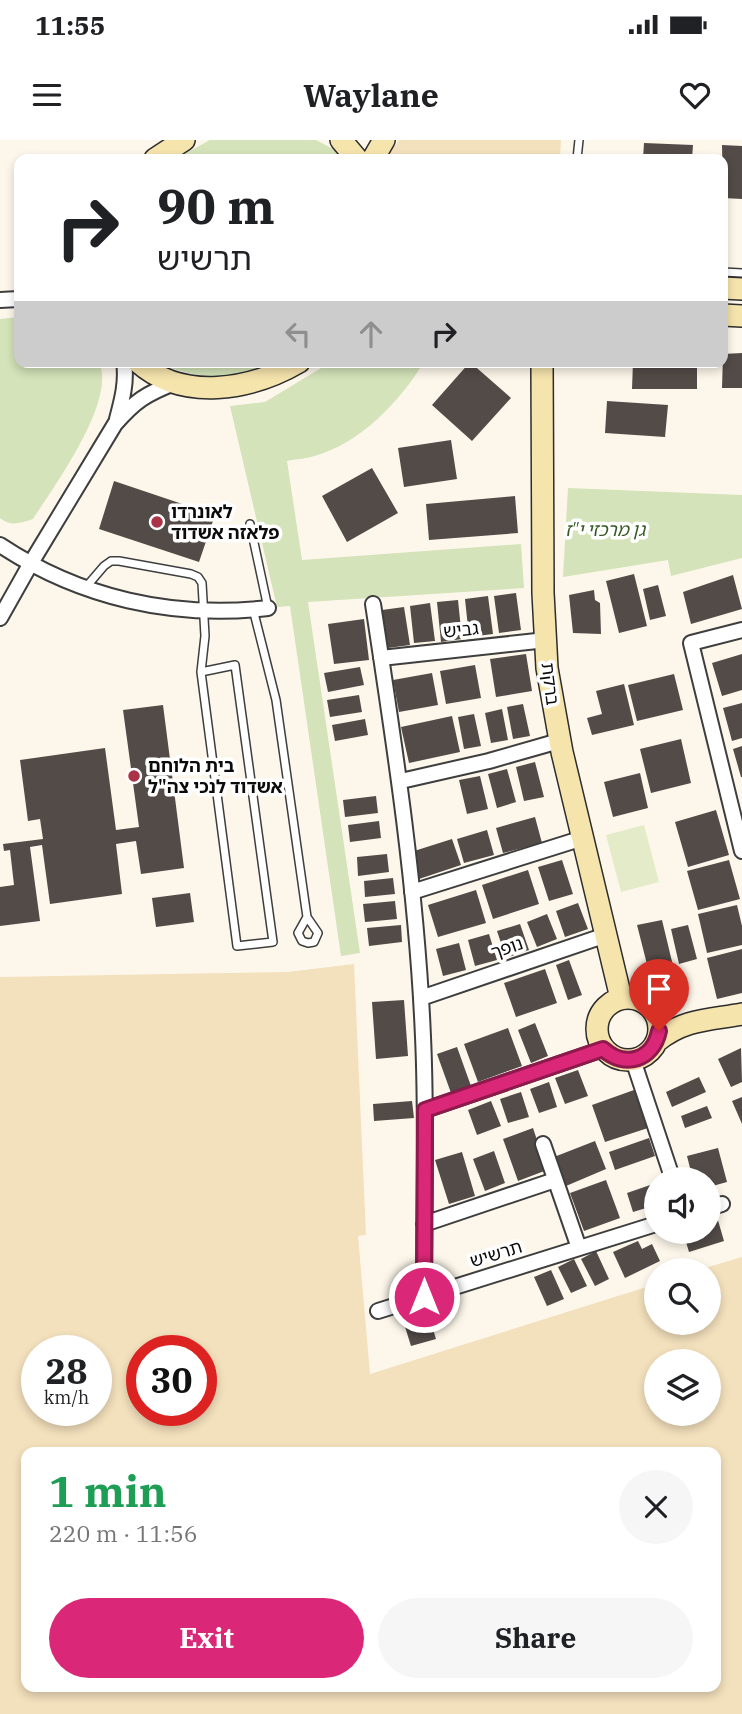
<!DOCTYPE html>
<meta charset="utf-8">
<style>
:root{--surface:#fff;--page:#f6f6f6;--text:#202124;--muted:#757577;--accent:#db2777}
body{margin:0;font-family:"IBM Plex Serif","Noto Sans Hebrew",serif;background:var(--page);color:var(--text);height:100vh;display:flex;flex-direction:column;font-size:26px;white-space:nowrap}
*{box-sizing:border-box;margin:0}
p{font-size:23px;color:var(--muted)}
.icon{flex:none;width:38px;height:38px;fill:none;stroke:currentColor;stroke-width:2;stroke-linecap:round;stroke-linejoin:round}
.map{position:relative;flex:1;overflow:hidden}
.details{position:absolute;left:21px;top:1307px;width:700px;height:245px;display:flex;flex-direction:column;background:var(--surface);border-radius:14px;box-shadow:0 4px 10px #0003}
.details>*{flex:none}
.top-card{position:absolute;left:14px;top:14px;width:714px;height:214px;border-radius:14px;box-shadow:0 4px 10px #0003;background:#fff;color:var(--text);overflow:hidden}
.fabs{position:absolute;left:644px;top:1027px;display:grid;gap:14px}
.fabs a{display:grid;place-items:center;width:77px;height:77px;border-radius:50%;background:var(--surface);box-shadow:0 4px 10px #0003;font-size:35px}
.speed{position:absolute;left:21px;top:1195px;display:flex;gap:14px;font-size:35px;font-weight:700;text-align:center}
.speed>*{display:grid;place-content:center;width:91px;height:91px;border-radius:50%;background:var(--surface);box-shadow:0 4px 10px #0003;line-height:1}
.speed small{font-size:18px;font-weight:400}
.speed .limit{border:10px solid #d22;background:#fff;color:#111}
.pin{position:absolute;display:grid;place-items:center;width:60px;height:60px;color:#fff;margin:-72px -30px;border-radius:50% 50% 50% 0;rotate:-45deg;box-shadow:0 0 7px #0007}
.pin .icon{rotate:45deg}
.me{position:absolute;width:77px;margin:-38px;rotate:0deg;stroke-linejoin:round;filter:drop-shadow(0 0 5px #0008)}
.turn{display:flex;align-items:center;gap:24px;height:147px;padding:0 28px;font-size:32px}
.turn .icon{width:91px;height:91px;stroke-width:2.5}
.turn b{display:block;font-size:49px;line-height:60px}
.lanes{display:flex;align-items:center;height:66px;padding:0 28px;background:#0003;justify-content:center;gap:35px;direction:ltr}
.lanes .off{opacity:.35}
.round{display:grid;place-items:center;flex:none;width:74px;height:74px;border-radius:37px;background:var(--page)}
.summary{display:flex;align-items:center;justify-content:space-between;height:119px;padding:0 28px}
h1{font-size:42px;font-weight:700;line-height:52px;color:#1e9e55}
.primary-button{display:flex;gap:14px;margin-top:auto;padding:14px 28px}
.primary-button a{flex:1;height:80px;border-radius:42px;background:var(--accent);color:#fff;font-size:28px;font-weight:700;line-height:80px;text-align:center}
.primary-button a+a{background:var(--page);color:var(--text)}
.status{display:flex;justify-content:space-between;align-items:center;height:49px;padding:0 35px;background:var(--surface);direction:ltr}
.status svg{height:19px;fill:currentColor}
header{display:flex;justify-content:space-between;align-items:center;height:91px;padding:0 28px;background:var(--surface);font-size:32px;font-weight:700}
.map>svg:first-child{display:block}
.green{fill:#d4e3b9}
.sand{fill:#f3e0bc;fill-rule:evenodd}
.pitch{fill:#e4ebc9}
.building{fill:#524b48}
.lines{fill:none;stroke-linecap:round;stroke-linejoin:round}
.lane-casing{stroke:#3e3e3e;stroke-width:10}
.street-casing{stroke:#3e3e3e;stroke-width:18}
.secondary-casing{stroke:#2d2d2d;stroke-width:24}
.lane{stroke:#fff;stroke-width:7}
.street{stroke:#fff;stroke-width:14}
.secondary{stroke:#f6e4ad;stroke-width:21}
.route-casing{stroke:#8e194d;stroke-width:18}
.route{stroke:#db2777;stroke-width:12}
.poi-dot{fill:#aa3348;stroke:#fff;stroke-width:2.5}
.labels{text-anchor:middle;stroke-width:7;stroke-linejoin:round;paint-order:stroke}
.poi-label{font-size:18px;font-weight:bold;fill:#0b0b0b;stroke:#fff;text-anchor:start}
.park-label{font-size:18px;font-style:italic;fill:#365a23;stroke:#fff}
.street-label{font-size:18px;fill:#0b0b0b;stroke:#fff}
</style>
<div class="status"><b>11:55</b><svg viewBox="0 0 49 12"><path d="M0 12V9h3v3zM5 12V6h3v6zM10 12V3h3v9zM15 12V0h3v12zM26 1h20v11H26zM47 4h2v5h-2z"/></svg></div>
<header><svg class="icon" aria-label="menu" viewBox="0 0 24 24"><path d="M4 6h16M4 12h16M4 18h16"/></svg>Waylane<svg class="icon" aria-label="heart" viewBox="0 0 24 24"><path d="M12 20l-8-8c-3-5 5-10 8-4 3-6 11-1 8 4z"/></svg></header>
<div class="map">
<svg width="742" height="1574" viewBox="0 0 742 1574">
<rect width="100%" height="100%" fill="#fdf7eb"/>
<path class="green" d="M210,0H316L333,9L342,19H175Z
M19,177V222H99C117,261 54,346 33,379C20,383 11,387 0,378V179Z
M157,222H275C232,239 200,242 157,222Z
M331,222H424C400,261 360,304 314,316C306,319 296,319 287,321L302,420L521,404L524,448L308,462L360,813L341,816L290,466L277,467L230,266L265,262Z
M568,348L742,355V418L671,436L668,420L563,437Z"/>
<path class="sand" d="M399,0H561L560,19H385Z
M354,824L366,1095L358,1096L370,1234L656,1144V1183H709V1130H698L742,1117V1574H0V837L288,832ZM37,1211H96V1270H37ZM142,1211H201V1270H142ZM656,1222H709V1274H656ZM26,1312H716V1547H26Z"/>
<path class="pitch" d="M644,685L659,742L621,752L606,695Z"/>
<path class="building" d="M644,3L693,5L692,19H643Z
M722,5L742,6V59L723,58Z
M742,213V248H722L723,214Z
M470,222L511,258L472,301L432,265Z
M633,222H697V249H632Z
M607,261L668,265L665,297L605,293Z
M451,300L457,339L404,347L398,308Z
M372,328L398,373L347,402L322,356Z
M114,341L215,375L199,422L99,389Z
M515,356L518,393L429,400L426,364Z
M634,434L647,486L619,493L606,441Z
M733,435L742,469L691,484L683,452Z
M658,445L666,476L650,480L643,449Z
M594,450L595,460L600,463L601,494L573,493L569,455Z
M516,453L521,490L499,493L494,456Z
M488,456L493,494L469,497L465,459Z
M458,460L462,499L441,502L437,462Z
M430,463L435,501L414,503L410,466Z
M404,467L410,505L388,508L382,470Z
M364,479L369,520L334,524L328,484Z
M526,514L532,551L496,557L490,519Z
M742,514V550L722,556L712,523Z
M475,525L481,558L446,564L440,531Z
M360,527L364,545L328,552L324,533Z
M432,533L438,565L399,572L393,540Z
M674,534L683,570L637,581L628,545Z
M624,544L634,585L592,595L587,578L602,574L596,551Z
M359,555L362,572L330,577L327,560Z
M742,563V598L732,601L723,568Z
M523,564L530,596L513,599L507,567Z
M163,565L184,728L141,734L136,701L116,704L122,754L50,764L42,705L30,707L40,781L0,786V747L14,745L10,710L4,711L3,704L43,699L40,679L28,681L20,620L105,608L116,690L139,687L123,570Z
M502,569L508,600L491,603L485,573Z
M474,574L481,606L464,609L458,577Z
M452,576L460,612L409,623L401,587Z
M365,579L368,595L335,601L332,585Z
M681,599L691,643L651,653L640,609Z
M742,606V637H741L733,609Z
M535,622L544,657L524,661L516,627Z
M507,629L516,662L497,668L488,634Z
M640,633L648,668L613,677L604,642Z
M480,636L488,669L467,674L459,640Z
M376,656L378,673L345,677L343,660Z
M716,670L729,715L688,727L675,682Z
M535,677L542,703L503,713L496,688Z
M379,681L381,698L350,702L348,685Z
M487,690L494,715L464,723L457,699Z
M452,699L461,725L419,739L411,712Z
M387,714L389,732L358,736L357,717Z
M562,720L573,754L549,761L538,727Z
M729,720L740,759L698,770L687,731Z
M528,730L539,764L493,779L482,745Z
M393,738L395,754L365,757L364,741Z
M476,750L486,783L438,797L428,765Z
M190,753L194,782L156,787L152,758Z
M395,761L397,779L365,782L363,764Z
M578,763L588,789L565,797L556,771Z
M737,765L742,786V805L707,813L698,774Z
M547,774L557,799L537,807L527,782Z
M662,780L675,834L651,840L637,785Z
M520,784L529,810L506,818L497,791Z
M401,785L402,802L369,806L367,788Z
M688,785L697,819L679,824L671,789Z
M489,794L497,820L475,826L468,800Z
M459,803L466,830L443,836L436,809Z
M742,809V853L717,859L707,818Z
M569,820L582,855L568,860L556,825Z
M545,829L557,863L516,877L504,843Z
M404,860L408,916L376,919L372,862Z
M535,883L548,916L531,923L518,890Z
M508,888L522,926L478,942L464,904Z
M457,907L471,946L451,953L437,914Z
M741,908L742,942L731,947L718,919Z
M578,930L588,956L565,964L555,938Z
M699,937L706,952L672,967L666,952Z
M549,942L557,967L539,973L530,949Z
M634,950L648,988L605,1002L592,965Z
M521,952L529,977L508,983L500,959Z
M742,957V984L732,961Z
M412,961L414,978L374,981L373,964Z
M491,961L501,986L477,995L468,970Z
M707,966L712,978L685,988L681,976Z
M533,988L547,1030L518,1041L503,999Z
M649,998L655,1016L615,1030L609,1012Z
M595,1001L606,1029L566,1046L554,1017Z
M718,1008L727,1042L709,1047V1040H693L687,1016Z
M494,1011L505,1043L485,1051L473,1019Z
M462,1012L475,1056L449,1064L435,1020Z
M606,1040L620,1078L584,1091L570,1053Z
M656,1043V1065L633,1072L627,1053Z
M715,1070L724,1101L689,1112L683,1092H709V1072Z
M638,1101L642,1109L652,1104L660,1121L625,1138L613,1112Z
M596,1111L609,1139L595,1146L581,1119Z
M574,1119L587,1146L571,1153L558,1127Z
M551,1130L564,1159L547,1166L534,1137Z
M426,1166L436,1199L411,1206L401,1174Z"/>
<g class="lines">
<g class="lane-casing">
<path id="lane" d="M577,19L579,0
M723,132L742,133
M250,384L268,468
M86,447L104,426L111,421H119L191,434L198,437L202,443L205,496L201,532L237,806L273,802L235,525L201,532
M253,469L276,560L307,777L318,793L314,802L308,803L302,801L298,793L307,777"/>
</g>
<g class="street-casing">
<path id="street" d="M0,160L19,159
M117,279C122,260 127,242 124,222
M0,405C80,458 173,479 268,468
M373,464C395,608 417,751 423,897C427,983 424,1070 424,1157
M0,478L31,423L115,284C135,261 146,254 174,243
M742,490L691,503L742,711
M381,518L546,500
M401,641L489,621L559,601
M412,752L583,698
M421,858L606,795
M633,920L673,1040
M425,970L603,909
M543,1004L579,1108
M709,1068L722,1064
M424,1084L555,1040
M378,1171L656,1084"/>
</g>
<g class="secondary-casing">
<path id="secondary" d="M341,0L357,19
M155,19L184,0
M373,19L384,0
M723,148L742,149
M723,175L742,176
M138,222C183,262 251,250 299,222
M542,222L543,453L547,528L562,612L621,858
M597 889a31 31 0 1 1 62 0a31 31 0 1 1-62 0Z
M657,901C684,879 709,880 742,874"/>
</g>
<use href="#lane" class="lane"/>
<use href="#street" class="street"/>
<use href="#secondary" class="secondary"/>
</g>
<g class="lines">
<g class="route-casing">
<path id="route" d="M424,1157L425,970L603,909C625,929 653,920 659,891"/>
</g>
<use href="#route" class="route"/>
</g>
<g class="poi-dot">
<circle cx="157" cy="382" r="7"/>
<circle cx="134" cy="636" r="7"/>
</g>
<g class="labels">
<g class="poi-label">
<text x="171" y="378">לאונרדו<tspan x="171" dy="21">פלאזה אשדוד</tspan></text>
<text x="148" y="632">בית הלוחם<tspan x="148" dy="21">אשדוד לנכי צה"ל</tspan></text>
</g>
<g class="park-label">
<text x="605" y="396">גן מרכזי י"ז</text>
</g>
<g class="street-label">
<text transform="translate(461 490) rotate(-6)" y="6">גביש</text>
<text transform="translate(550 544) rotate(83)" y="6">ברקת</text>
<text transform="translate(507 808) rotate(-19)" y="6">נופך</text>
<text transform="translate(496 1114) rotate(-17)" y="6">תרשיש</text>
</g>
</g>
</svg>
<div class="fabs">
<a><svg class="icon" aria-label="sound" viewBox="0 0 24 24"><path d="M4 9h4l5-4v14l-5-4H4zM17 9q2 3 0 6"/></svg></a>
<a><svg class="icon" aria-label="search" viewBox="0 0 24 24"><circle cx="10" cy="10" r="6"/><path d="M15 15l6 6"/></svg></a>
<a><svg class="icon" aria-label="layers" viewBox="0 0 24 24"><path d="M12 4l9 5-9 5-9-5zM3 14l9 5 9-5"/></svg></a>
</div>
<div class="speed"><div>28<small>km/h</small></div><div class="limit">30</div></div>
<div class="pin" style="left:659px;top:891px;background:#d93025"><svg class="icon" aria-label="arrive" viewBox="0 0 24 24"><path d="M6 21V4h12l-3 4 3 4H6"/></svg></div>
<svg class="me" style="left:424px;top:1157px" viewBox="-20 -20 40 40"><circle r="17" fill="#db2777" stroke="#fff" stroke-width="3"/><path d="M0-11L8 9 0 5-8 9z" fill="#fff"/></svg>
<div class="top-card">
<div class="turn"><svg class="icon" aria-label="right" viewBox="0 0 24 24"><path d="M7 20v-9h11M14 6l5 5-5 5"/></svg><div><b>90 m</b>תרשיש</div></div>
<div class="lanes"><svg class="icon off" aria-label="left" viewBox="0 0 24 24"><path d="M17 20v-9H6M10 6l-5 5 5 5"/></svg><svg class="icon off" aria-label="ahead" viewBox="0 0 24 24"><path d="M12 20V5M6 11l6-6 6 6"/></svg><svg class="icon" aria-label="right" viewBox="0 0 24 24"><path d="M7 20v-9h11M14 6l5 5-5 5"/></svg></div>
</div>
<section class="details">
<div class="summary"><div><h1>1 min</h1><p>220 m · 11:56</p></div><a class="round"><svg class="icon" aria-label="close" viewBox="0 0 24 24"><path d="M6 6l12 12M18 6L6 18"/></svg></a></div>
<div class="primary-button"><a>Exit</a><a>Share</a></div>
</section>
</div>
